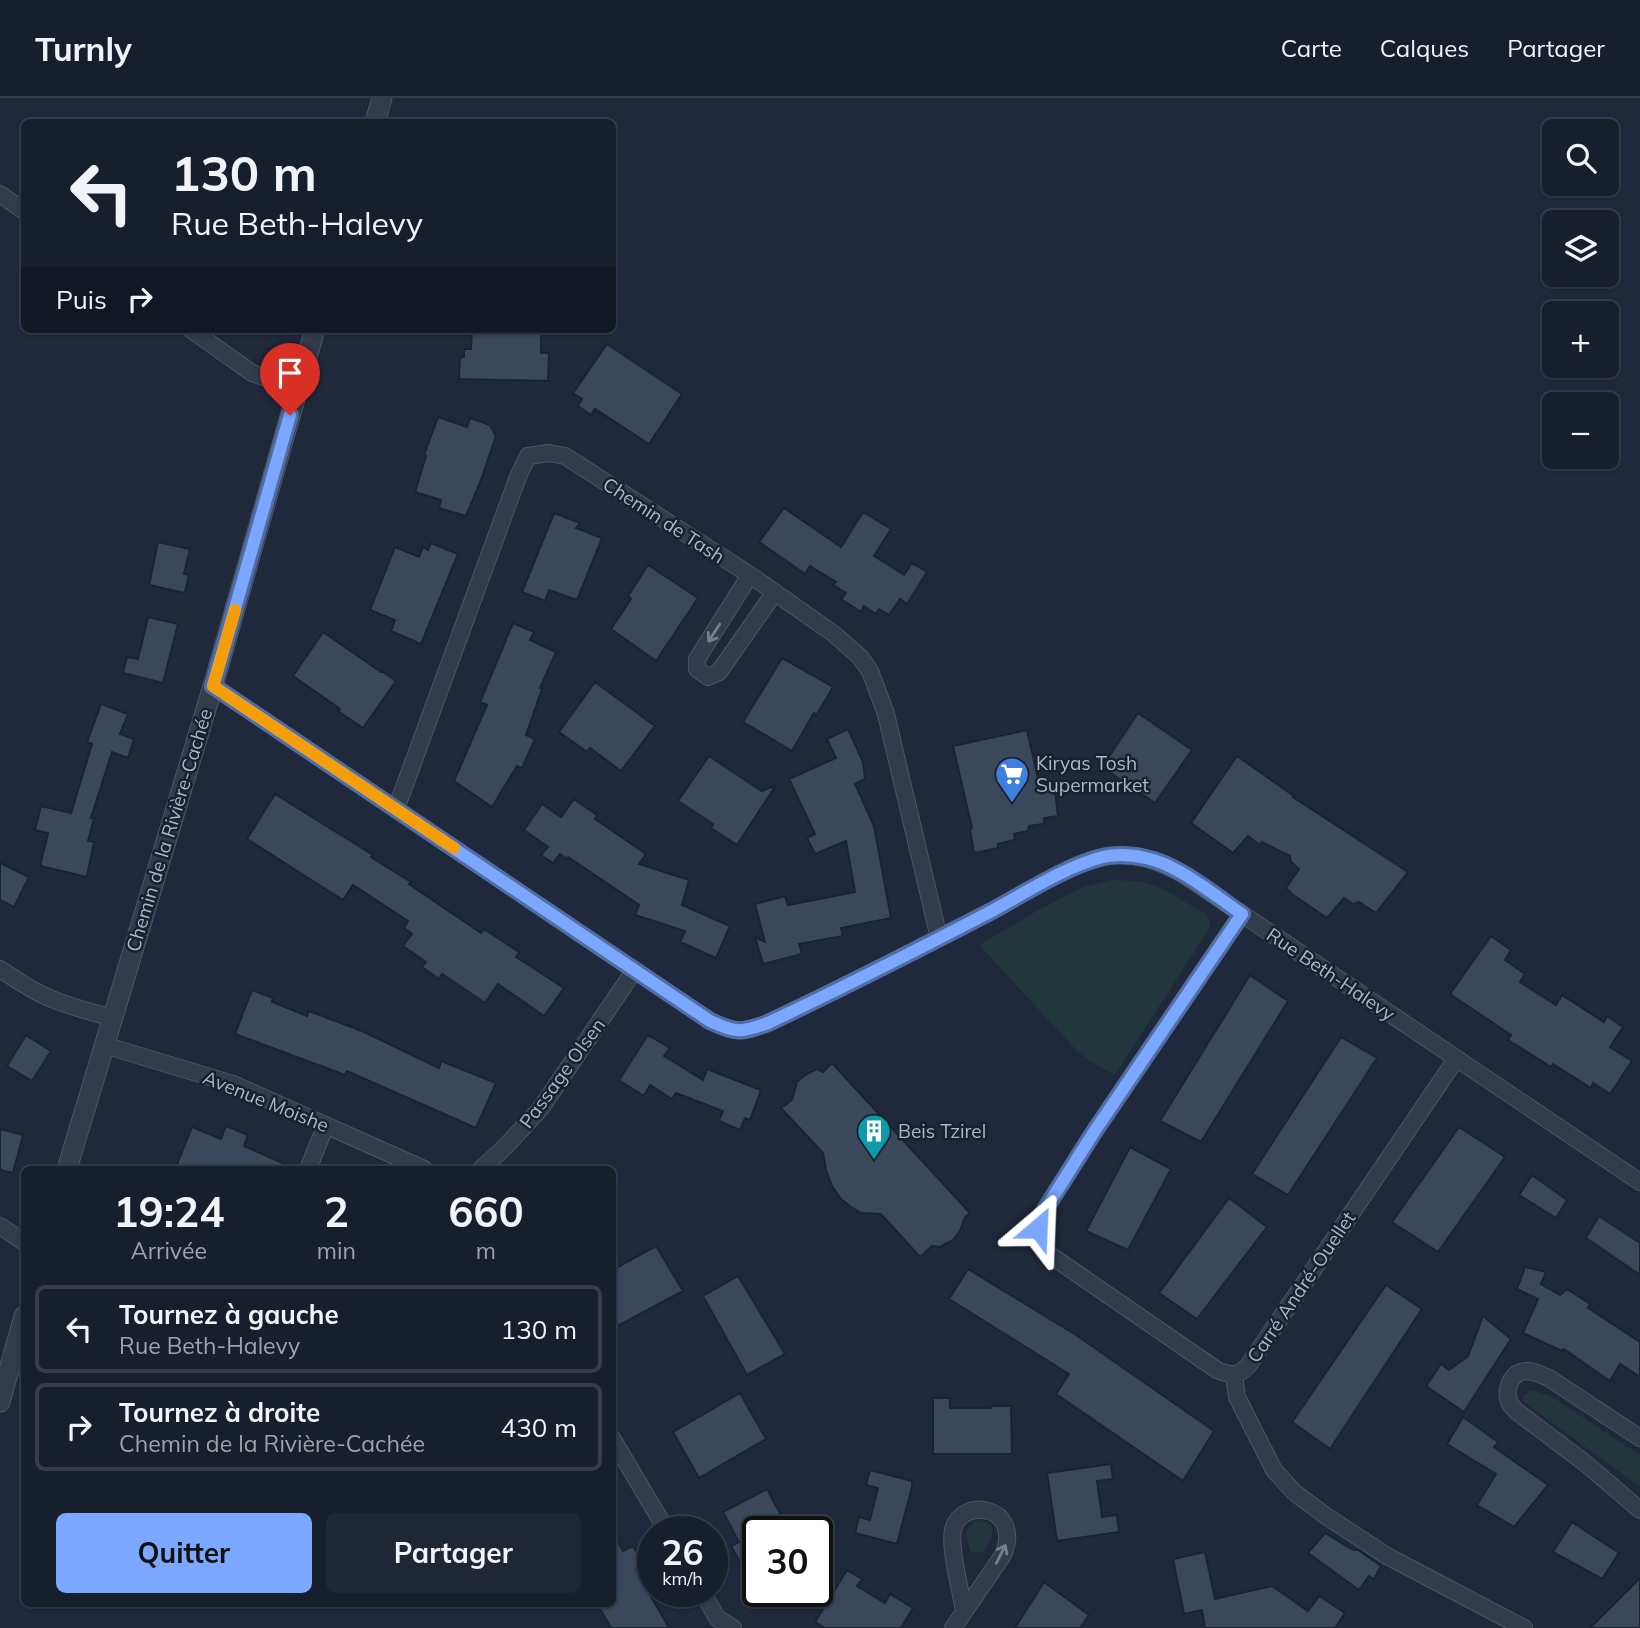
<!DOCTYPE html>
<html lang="fr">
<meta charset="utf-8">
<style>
:root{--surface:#171f2c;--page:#202734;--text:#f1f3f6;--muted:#9ea2a9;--line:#363d48;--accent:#7ba7ff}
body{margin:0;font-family:Mulish,sans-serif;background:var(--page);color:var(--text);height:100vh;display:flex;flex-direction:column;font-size:26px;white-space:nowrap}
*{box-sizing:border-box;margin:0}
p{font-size:23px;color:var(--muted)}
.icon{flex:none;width:38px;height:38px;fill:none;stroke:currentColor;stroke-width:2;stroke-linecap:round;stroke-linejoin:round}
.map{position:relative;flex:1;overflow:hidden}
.details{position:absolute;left:21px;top:1068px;width:595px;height:441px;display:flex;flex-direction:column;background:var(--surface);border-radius:10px;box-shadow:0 2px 5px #0004,0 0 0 2px var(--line)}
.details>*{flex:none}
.banner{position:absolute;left:21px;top:21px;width:595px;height:214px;border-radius:10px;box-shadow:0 2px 5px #0004,0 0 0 2px var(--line);background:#171f2c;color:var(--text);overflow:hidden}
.fabs{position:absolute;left:1542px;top:21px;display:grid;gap:14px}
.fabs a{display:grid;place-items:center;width:77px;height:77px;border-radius:10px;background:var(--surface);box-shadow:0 2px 5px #0004,0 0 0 2px var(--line);font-size:35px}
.speed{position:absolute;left:637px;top:1418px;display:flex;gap:14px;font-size:35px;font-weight:700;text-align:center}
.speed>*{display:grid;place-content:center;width:91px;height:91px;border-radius:50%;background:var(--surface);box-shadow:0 2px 5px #0004,0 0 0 2px var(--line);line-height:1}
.speed small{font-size:18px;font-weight:400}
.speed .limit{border:4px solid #111;border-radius:10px;background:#fff;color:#111}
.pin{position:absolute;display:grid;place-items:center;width:60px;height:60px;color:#fff;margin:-72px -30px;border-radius:50% 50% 50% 0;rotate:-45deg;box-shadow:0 0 7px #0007}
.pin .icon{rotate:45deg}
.me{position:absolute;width:77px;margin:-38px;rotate:26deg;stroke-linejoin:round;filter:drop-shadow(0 0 5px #0008)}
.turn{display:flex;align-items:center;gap:24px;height:147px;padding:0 35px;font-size:32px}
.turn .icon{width:91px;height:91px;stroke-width:2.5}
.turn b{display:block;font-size:49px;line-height:60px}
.then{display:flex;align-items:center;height:66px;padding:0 35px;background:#0003;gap:14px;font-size:26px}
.eta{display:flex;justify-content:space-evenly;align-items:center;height:119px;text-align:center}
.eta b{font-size:42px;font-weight:700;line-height:49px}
.cta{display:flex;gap:14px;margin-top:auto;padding:14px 35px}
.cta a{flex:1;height:80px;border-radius:10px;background:var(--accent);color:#111;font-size:28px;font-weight:700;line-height:80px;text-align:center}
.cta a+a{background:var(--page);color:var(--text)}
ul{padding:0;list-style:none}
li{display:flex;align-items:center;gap:21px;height:88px;margin:0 14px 10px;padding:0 21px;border:4px solid var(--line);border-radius:10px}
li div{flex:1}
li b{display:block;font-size:26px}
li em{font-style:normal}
header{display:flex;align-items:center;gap:42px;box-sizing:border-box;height:98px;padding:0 35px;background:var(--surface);border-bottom:2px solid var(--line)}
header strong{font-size:33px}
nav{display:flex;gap:38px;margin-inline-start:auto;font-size:24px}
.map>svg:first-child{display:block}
.green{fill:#21373c}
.building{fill:#3b475b;stroke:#1b2331;stroke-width:2}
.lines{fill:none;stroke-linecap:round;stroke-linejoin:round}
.minor-casing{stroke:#4e5665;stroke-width:18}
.tertiary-casing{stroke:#4e5665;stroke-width:21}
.minor{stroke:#333c4b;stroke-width:16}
.tertiary{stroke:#333c4b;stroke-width:19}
.oneway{stroke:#777f8f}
.route-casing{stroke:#506da6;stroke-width:18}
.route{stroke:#7ba7ff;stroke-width:12}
.slow{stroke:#f59e0b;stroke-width:12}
.labels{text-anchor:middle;stroke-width:5;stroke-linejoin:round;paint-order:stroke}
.street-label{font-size:19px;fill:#aeb6c7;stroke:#19212f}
.poi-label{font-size:19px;fill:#aeb6c7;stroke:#19212f;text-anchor:start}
</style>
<header>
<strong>Turnly</strong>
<nav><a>Carte</a><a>Calques</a><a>Partager</a></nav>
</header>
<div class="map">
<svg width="1640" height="1530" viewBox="0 0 1640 1530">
<rect width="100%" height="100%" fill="#1f293b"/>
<path class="green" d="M1110,782L1139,783L1160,789L1204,815C1209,820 1211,823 1209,831L1115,977L1091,964L1077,953L979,847L1040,811L1081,790Z
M1532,1292L1551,1298L1640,1357V1389L1528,1307L1523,1302V1298Z
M980,1422C1001,1426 990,1442 984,1454L974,1455L970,1453L966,1434L973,1424Z"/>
<path class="building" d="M472,231H541V255H549L548,283L459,281L460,260L464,259V251H471Z
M607,246L682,296L649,346L595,311L591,317L578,308L582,301L573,295Z
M438,319L467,329L470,320L490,327L496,338L481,382L466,418L439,410L441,402L415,394L426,358L424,357Z
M784,410L841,449L863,414L891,431L874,458L904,477L912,465L927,474L907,506L900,501L889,517L879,511L876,516L864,508L861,514L841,501L846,495L833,487L836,484L810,468L805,476L759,444Z
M554,415L580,425L576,430L602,440L577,502L549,492L545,503L522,494Z
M158,444L190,451L184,476L189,477L185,495L149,487Z
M431,445L458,456L421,546L391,533L395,522L370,512L395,449L419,459L423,449L428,452Z
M648,467L698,500L656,563L611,531L631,501L628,498Z
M148,519L178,526L163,585L123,575L127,559L138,561Z
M513,525L534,534L530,542L556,554L540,590L542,591L526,637L535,641L522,670L517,668L492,709L454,683L487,607L480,604Z
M323,534L381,574L382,573L396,583L363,630L338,613L340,611L293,578Z
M782,560L833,589L816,618L814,615L792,653L743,624Z
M595,584L655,628L621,673L590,650L587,654L559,634Z
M101,606L128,616L120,636L134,641L128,660L112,654L91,720H94L88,743L94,744L87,779L40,768L48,735L35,732L41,708L71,715L92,646L87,644Z
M1138,615L1192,652L1155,705L1102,669Z
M848,631L863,664L865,681L855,686L874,728L891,820L841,830L843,838L799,846L802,856L763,866L755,839L765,844L755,806L785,798L788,807L855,794L846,743L815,756L807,740L815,736L789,681L836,660L827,641Z
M1027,632L1038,680L1055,693L1058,718L1044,720V726L1029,728L1028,733L1014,736L1015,742L998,746V750L974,755L970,731L972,730L953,648Z
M709,658L762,693L776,687L737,747L711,730L713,726L678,703Z
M1237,658L1294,698L1293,699L1408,774L1376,815L1359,804L1353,806L1344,800L1327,820L1292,796L1286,790L1299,771L1291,764L1290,758L1262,744L1260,747L1248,738L1233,755L1191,725Z
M275,696L373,757L371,759L411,784L409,786L481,835L484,831L519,854L516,859L564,890L544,918L498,886L485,905L442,876L439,881L422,869L426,864L403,848L412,836L404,830L408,823L353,787L343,802L247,741Z
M574,701L597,717L595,721L646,756L639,766L689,782L682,807L730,828L716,860L680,844L685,833L635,817L639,807L568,759L567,761L560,756L553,765L541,757L548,749L524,732L542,706L561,719Z
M0,765L29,779L14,809L0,802Z
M1491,838L1511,852L1505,862L1525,876L1520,884L1556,907L1562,897L1604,924L1607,918L1623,929L1610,949L1632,963L1610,996L1593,985L1591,990L1553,966L1551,969L1508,942L1511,937L1450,896Z
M1250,877L1288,903L1201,1044L1160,1023Z
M252,892L273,900L272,904L307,918L309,913L362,933L439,970L441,963L496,985L476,1030L347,973L345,977L235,936Z
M26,937L51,953L32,983L7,968Z
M648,937L670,950L664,958L703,982L707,971L761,992L750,1022L745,1020L740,1032L719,1023L723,1013L676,995L672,1001L650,987L644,998L619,982Z
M1341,939L1377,960L1288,1097L1252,1076Z
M832,965L970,1115L965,1119L960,1133L953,1142L940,1149L932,1148L920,1159L881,1116L861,1115L851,1109L841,1101L832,1088L826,1072L823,1055L781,1010L792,1002L797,984L805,977L817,971L823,974Z
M226,1028L248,1037L244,1048L296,1071H175L192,1029L221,1041Z
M1459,1029L1505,1059L1438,1154L1392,1124Z
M0,1031L23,1037L13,1075L0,1072Z
M1130,1049L1171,1071L1128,1152L1086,1133Z
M1532,1077L1567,1102L1556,1120L1519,1097Z
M1229,1100L1267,1129L1197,1221L1159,1195Z
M1599,1118L1640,1145V1177L1586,1140Z
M656,1148L683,1193L612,1231V1172Z
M1525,1169L1546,1174L1541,1186L1560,1197L1567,1191L1590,1206L1588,1210L1640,1244V1279L1620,1266L1610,1283L1564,1251L1562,1253L1523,1235L1538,1201L1517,1191Z
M968,1171L1076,1237L1214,1333L1183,1383L1056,1296L1069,1276L949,1201Z
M738,1178L785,1256L747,1277L703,1198Z
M1386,1187L1422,1211L1330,1351L1292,1324Z
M1483,1218L1511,1241L1464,1314L1426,1288L1441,1266L1449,1272L1468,1258Z
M740,1295L766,1341L699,1380L673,1334Z
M933,1300H950V1310H991V1308H1011L1012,1356H933Z
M1463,1319L1498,1344L1494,1349L1548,1387L1514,1429L1477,1407L1496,1376L1447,1346Z
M1111,1366L1113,1381L1097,1383L1102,1419L1117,1417L1119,1434L1057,1443L1047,1375Z
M870,1372L912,1383V1389L897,1446L855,1435L859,1419L870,1422L878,1390L866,1387Z
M767,1391L783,1421L776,1425L780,1433H758V1457L741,1466L731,1448L739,1444L723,1414Z
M1572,1424L1619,1455L1602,1481L1553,1454Z
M612,1434L623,1453L633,1448L644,1467L636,1472L669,1530H611L597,1505H612Z
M1325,1435L1353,1452H1358L1381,1468L1374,1481L1369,1478L1359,1492L1308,1455Z
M1205,1454L1215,1501L1272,1488L1308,1513L1319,1498L1345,1515L1335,1530H1205L1202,1512L1184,1516L1173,1461Z
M847,1472L862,1481L857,1488L885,1505L890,1496L913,1510L901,1530H825L815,1524Z
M1640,1480V1530H1590Z
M1044,1484L1089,1517L1080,1530H1015Z"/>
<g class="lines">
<g class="minor-casing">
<path id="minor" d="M0,96L24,113
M190,231L252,275L297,291
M750,477L697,561V571L708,579L719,574L775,494
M213,588L710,923C736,936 741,935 768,925C845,889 921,849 997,810C1026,794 1077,762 1108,758C1138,755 1159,763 1184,777L1640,1084
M396,711L518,379L528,358L549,355L565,358L750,477L834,536L860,559L870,573L886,616L939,840
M1242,816L1094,1034L1039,1121C1037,1135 1039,1147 1050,1157L1217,1272C1231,1278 1238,1278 1248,1268L1456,961
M0,871C14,880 28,890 43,897C65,908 89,913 112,920
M104,947L233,986L424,1071
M308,1071L326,1027
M481,1071L506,1048L541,1010L634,873
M0,1128L24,1144
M1234,1277L1237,1299L1274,1372L1295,1395L1326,1418L1387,1458L1524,1530
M612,1340L667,1433
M1640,1340L1549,1280C1540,1276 1530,1271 1521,1274C1510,1277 1505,1294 1509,1303C1510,1307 1513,1310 1516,1313L1585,1365L1640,1412
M702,1493L717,1520L733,1530
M953,1530L1003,1457C1024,1407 960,1398 953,1432C949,1450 961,1493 964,1513"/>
</g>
<g class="tertiary-casing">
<path id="tertiary" d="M375,24L382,0
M67,1071L213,588L315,231
M0,1304L24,1218"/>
</g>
<use href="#minor" class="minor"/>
<use href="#tertiary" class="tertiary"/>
</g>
<defs><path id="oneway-shaft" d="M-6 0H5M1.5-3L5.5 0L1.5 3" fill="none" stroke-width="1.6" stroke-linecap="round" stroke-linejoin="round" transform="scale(1.75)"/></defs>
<g class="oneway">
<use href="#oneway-shaft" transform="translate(714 535) rotate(123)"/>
<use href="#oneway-shaft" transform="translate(1001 1456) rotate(-63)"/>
</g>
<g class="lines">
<g class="route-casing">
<path id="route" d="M290,317L213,588L710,923C736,935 741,935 768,925C842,890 915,853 988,815C1022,797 1066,768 1103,759C1116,756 1133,757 1146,760C1179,767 1214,797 1242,816L1094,1034L1039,1121L1038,1130"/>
</g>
<use href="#route" class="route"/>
<path class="slow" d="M235,512L213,588L454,750"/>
</g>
<defs>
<g id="supermarket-pin" transform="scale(1.75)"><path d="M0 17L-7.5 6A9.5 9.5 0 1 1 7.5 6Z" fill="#3f7fe0" stroke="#19212f"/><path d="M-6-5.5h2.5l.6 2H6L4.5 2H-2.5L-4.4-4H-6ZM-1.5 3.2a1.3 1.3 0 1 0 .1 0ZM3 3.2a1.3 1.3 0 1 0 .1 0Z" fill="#fff"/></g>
<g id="building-pin" transform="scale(1.75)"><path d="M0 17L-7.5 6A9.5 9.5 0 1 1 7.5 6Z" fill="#0f9aa8" stroke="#19212f"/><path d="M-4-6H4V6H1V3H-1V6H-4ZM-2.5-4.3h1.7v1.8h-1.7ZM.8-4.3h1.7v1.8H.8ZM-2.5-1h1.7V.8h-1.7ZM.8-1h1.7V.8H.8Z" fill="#fff"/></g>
</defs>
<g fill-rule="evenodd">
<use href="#supermarket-pin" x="1012" y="676"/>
<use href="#building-pin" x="874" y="1033"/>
</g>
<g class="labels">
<g class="street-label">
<text transform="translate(664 422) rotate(33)" y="7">Chemin de Tash</text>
<text transform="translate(169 732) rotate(-73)" y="7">Chemin de la Rivière-Cachée</text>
<text transform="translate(1331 876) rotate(34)" y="7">Rue Beth-Halevy</text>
<text transform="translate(562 975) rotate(-54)" y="7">Passage Olsen</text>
<text transform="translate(266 1003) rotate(22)" y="7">Avenue Moishe</text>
<text transform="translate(1301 1189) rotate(-56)" y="7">Carré André-Ouellet</text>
</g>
<g class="poi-label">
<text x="1036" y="672">Kiryas Tosh<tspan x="1036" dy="22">Supermarket</tspan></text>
<text x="898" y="1040">Beis Tzirel</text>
</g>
</g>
</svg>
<div class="fabs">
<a><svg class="icon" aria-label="search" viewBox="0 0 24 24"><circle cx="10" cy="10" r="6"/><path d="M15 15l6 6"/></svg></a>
<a><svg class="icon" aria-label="layers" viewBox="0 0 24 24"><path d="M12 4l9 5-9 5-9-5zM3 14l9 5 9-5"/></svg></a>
<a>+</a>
<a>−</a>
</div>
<div class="speed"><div>26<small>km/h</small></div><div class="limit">30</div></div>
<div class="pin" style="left:290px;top:317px;background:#d93025"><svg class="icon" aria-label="arrive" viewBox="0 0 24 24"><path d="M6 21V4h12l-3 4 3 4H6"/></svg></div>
<svg class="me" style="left:1038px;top:1130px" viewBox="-20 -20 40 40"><path d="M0-17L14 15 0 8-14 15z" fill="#7ba7ff" stroke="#fff" stroke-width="4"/></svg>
<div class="banner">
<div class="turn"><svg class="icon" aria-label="left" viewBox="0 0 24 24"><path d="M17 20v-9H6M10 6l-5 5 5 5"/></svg><div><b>130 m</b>Rue Beth-Halevy</div></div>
<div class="then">Puis<svg class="icon" aria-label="right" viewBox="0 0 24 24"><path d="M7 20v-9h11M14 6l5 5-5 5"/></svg></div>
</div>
<section class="details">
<div class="eta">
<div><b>19:24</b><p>Arrivée</p></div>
<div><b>2</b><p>min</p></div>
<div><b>660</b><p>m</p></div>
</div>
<ul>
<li><svg class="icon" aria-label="left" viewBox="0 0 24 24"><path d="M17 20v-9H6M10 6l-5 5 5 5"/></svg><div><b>Tournez à gauche</b><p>Rue Beth-Halevy</p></div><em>130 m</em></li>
<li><svg class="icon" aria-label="right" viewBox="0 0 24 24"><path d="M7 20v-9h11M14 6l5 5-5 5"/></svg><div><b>Tournez à droite</b><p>Chemin de la Rivière-Cachée</p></div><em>430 m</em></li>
</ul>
<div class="cta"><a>Quitter</a><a>Partager</a></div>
</section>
</div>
